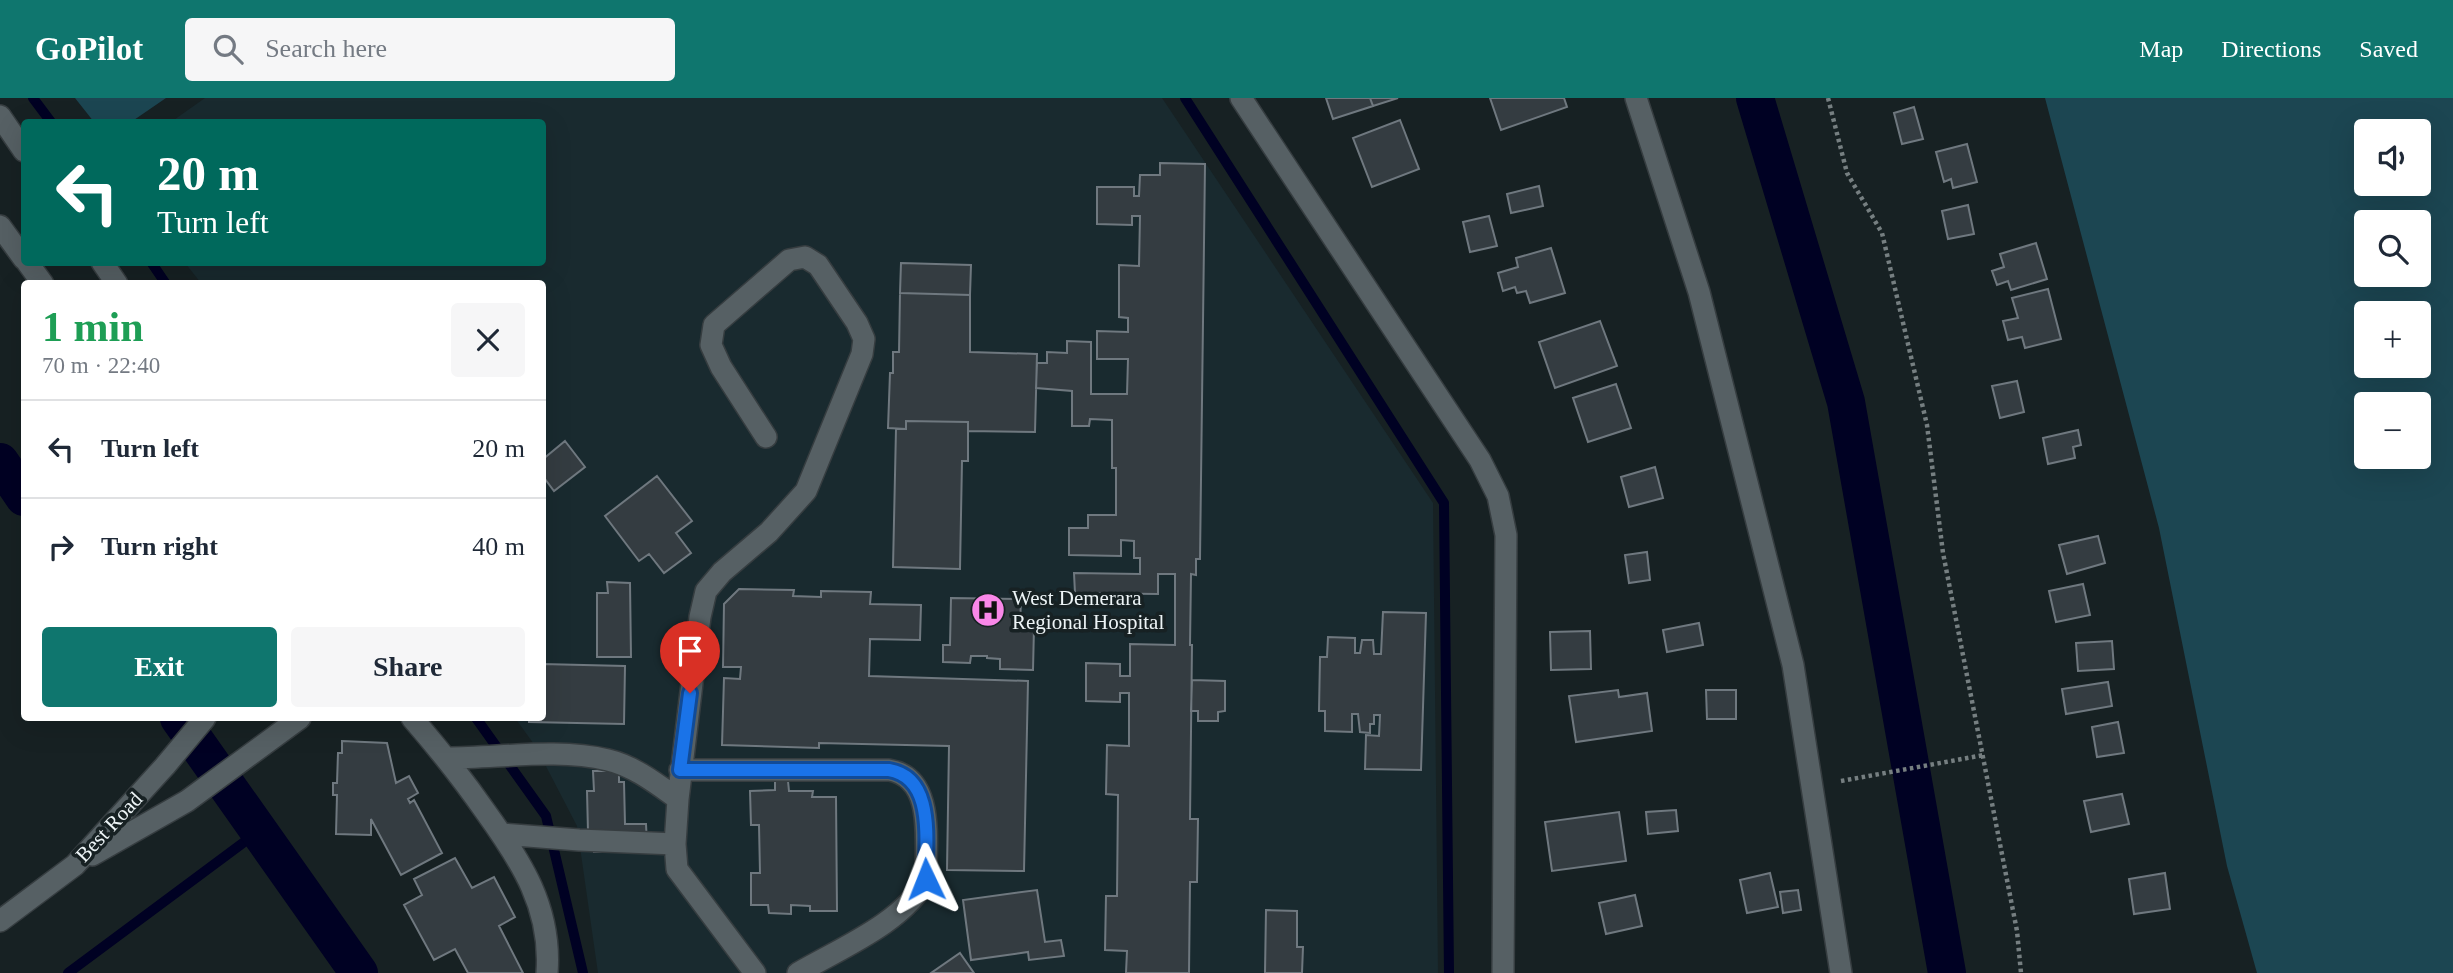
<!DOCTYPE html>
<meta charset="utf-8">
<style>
:root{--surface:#fff;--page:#f6f6f7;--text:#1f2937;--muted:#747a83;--line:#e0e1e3;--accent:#0f766e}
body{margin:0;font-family:"Times New Roman",serif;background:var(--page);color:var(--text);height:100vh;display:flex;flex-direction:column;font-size:26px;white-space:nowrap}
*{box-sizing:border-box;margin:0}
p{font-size:23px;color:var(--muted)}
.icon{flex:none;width:38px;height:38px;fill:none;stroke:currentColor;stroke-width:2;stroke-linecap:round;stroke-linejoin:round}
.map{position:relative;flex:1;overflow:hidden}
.details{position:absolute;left:21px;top:182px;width:525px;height:441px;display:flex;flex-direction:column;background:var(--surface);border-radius:7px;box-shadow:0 7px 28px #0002}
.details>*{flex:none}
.top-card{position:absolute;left:21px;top:21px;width:525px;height:147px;border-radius:7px;box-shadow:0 7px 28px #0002;background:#00695c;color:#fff;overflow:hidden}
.controls{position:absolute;left:2354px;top:21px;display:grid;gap:14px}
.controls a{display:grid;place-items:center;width:77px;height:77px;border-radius:7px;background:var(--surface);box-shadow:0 7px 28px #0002;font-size:35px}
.pin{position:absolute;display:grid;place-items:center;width:60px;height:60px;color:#fff;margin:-72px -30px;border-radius:50% 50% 50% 0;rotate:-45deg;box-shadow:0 0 7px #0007}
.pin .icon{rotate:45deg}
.me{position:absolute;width:77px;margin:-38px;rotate:358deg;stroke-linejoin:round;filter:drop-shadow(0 0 5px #0008)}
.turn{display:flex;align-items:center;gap:24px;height:147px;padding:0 21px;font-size:32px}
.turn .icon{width:91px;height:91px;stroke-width:2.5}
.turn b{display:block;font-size:49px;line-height:60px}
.round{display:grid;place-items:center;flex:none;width:74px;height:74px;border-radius:7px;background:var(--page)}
.overview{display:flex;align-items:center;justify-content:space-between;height:119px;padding:0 21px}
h1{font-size:42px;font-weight:600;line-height:52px;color:#1e9e55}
.button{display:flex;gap:14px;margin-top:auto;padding:14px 21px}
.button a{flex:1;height:80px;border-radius:7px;background:var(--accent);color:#fff;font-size:28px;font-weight:600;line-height:80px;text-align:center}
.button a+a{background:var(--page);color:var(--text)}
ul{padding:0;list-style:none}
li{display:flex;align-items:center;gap:21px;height:98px;padding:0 21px;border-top:2px solid var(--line)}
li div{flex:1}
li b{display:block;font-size:26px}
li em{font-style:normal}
header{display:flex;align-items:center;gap:42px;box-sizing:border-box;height:98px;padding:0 35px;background:var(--accent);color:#fff}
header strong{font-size:33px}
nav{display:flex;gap:38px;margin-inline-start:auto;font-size:24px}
.search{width:490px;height:63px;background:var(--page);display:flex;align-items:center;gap:18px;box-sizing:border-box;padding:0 24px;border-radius:7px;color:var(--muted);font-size:26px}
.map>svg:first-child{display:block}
.built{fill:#192a2f}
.green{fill:#1c4652;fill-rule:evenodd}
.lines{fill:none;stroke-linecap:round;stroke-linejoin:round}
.stream{stroke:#000123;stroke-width:10}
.canal{stroke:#000123;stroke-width:38}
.building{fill:#343c41;stroke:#6f787f;stroke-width:2}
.minor-casing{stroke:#363d40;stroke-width:24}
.path{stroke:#767f81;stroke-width:4.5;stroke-dasharray:3.5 3.5;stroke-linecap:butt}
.minor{stroke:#566064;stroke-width:21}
.route-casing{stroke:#114b97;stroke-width:18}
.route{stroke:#1a73e8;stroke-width:12}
.labels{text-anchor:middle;stroke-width:7;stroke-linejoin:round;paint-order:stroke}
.poi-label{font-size:21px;fill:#edf4f6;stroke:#172123;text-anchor:start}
.street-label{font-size:21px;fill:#edf4f6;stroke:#172123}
</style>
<header>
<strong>GoPilot</strong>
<div class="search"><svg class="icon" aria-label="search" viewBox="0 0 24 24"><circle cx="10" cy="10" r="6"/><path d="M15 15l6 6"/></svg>Search here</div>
<nav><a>Map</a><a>Directions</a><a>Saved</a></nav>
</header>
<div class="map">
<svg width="2453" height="875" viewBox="0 0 2453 875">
<rect width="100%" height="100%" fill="#172123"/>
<path class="built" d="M205,0H1162L1433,405L1438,875H598L577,728L536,649L515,620H542V186L201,185L185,165L542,164V24H171Z"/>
<path class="green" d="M75,0H166L131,24H94Z
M2045,0H2453V875H2257L2227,768L2159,430ZM2366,33H2418V86H2366ZM2366,124H2418V177H2366ZM2366,215H2418V268H2366ZM2366,306H2418V359H2366Z"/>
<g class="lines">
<path class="stream" d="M33,0L51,24
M1185,0L1444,405L1449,875
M151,164L166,186
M476,620L546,718L583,875
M68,875L259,733"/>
<path class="canal" d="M1755,0L1846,304L1947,875
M0,364L24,399
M179,620L359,875"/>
</g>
<path class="building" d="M1326,0H1370L1373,8L1333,21Z
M1370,0H1398L1373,8Z
M1490,0H1564L1567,9L1501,32Z
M1914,9L1923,41L1902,46L1894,15Z
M1400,22L1419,71L1372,89L1353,40Z
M1967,46L1977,84L1953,90L1951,81L1944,84L1936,54Z
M1160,65L1205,66L1200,461H1196V477L1191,476L1190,547H1192L1190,721H1198L1197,784H1190L1189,875H1126L1127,853L1105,852L1106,798H1117L1118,697L1106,696L1107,647L1129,648V595H1120V604L1086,603V565L1120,566V578H1130V546L1175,547V476H1158V496L1075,495L1074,475L1140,476V460H1134V443L1121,442V458L1069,457V430H1088V417H1116V370H1112V322L1090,321L1089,328H1072V293L1036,290L1037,265H1047V254L1067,255V243L1091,244V296H1127L1128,261H1097V233L1128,234V220L1119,219V167L1139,168L1140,118H1132V127L1097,126V89H1134V98H1139L1140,77H1160Z
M1539,88L1543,108L1511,115L1507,96Z
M1968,107L1974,136L1948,141L1942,113Z
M1489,118L1497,148L1470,154L1463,124Z
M2036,145L2047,181L2011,192L2008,183L1997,187L1992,173L2004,169L2000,156Z
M1551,150L1565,195L1530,205L1526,193L1517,195L1515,189L1503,193L1498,175L1518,169L1516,160Z
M901,165L971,167L970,197L900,195Z
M2048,191L2061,241L2025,250L2022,239L2008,242L2003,223L2018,220L2012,200Z
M900,195L970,197V254L1037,256L1035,334L968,333V324L906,323V331L888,330L890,275H893V254H899Z
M1600,223L1617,268L1555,290L1539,244Z
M2017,283L2024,314L2000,320L1992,288Z
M1616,286L1631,330L1588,344L1573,300Z
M906,323L968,324V363H962L960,471L893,469L896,331H906Z
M2078,332L2081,347L2073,349L2075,360L2048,366L2043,340Z
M565,343L585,369L554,393L542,377V362Z
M1655,369L1663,400L1629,409L1621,379Z
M657,378L692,423L676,435L691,455L664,475L649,456L639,463L605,418Z
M2098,438L2105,465L2067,476L2059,447Z
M1647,454L1650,482L1629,485L1625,457Z
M607,484L630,485L631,559H597V495H608Z
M2083,486L2090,517L2056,524L2049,493Z
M739,491L794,492L793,498L821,499V493L871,494L870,506L921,507L920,542L870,541L869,578L1028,583L1024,773L947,772L949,648L819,645V650L722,647L724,580L740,581L741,569H723L724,506Z
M951,500L1021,501L1020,528L1034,529L1033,572L1000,571V561L987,560V558H971L970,565L943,564V547H950Z
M1383,514L1426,515L1421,672L1365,671L1366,637L1379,638L1380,617H1374V626H1370V635L1360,634L1358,616H1352V634L1325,633V613H1319L1320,559H1327L1328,539L1355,540V555H1360L1362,542H1373L1374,556H1381Z
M1699,525L1703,547L1667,554L1663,532Z
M1590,533L1591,571L1551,572L1550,534Z
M2112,543L2114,571L2078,573L2076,545Z
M542,566L625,568L624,626L529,624V620H542Z
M1192,582L1225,583V613L1218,614V623H1198V613H1191Z
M2108,584L2112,608L2066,616L2062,591Z
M1618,592L1619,599L1647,595L1652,633L1576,644L1569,598Z
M1706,592H1736V621H1707Z
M2118,624L2124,655L2097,659L2092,629Z
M342,643L387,645L396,685L409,678L418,695L408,701L410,705L414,702L442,755L401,777L371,721V737L336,736L337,697H333V685H337L338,655H342Z
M593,673H619V684H624L625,726H646L647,747L625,754H594V735L588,734L587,693H594Z
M775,683H788L789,693H813L812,699H836L837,813H810V808L791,807V816L769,815L768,807H751V775H760L759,727H751L750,693L775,692Z
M2122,696L2129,726L2091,734L2084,703Z
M1676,712L1678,733L1648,736L1646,714Z
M1619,714L1626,763L1552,773L1545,724Z
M455,760L472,790L494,779L515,819L499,828L523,875H468L455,851L434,862L404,807L422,797L414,781Z
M1770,775L1778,809L1747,815L1740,782Z
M2165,775L2170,811L2134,816L2129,781Z
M1037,792L1045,844L1061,842L1064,858L1029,862L1028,854L971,862L963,802Z
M1798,792L1801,812L1783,815L1780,794Z
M1635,797L1642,828L1606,836L1599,805Z
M1266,812L1297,813V849H1303L1302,875H1265Z
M960,855L974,875H931Z"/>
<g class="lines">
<g class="minor-casing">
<path id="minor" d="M1241,0L1480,362L1498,398L1506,437L1503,875
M1636,0L1699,194L1793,567L1841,875
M0,18L24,53
M0,128L24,161
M27,164L43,186
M102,164L117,186
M412,620C438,650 462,680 485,713C521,763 552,810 547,875
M447,660C500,660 557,650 608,662C634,668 657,686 678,701L675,746L677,771L755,875
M680,672H889C936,680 925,744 926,781C905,824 839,851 798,875
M678,701L700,519L706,493L722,474L769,434L806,393L862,256L864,241L857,225L818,167L805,159L789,162L714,227L711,247L721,269L766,339
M502,736L579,742L675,746
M92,757L187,703L300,620
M0,823L75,767L165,668L205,620"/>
</g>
<path class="path" d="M1828,0L1847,75L1882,135L1927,327L1943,455L2017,833L2021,875
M1841,683L1984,657"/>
<use href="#minor" class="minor"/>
</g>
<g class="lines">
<g class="route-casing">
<path id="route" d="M690,595L680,672H889C936,680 925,745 926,781"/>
</g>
<use href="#route" class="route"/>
</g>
<defs>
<g id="hospital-disc" transform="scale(1.75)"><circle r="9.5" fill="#f987e8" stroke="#172123"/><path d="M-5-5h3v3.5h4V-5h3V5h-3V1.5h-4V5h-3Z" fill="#111"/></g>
</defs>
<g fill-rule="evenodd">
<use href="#hospital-disc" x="988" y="512"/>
</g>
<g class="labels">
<g class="poi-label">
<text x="1012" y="507">West Demerara<tspan x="1012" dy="24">Regional Hospital</tspan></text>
</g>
<g class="street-label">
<text transform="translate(109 729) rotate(-47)" y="7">Best Road</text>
</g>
</g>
</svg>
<div class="controls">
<a><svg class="icon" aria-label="sound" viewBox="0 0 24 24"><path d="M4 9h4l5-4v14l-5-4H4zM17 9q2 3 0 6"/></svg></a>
<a><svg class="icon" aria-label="search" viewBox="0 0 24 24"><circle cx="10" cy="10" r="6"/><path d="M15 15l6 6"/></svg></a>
<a>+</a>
<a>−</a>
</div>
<div class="pin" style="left:690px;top:595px;background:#d93025"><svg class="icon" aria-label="arrive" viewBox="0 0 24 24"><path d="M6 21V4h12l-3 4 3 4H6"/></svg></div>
<svg class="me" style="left:926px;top:781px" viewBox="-20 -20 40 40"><path d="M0-17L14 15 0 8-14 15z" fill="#1a73e8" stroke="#fff" stroke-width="4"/></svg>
<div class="top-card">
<div class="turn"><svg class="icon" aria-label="left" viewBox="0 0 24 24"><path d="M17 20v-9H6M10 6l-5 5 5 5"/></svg><div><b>20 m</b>Turn left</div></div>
</div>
<section class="details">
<div class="overview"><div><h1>1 min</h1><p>70 m · 22:40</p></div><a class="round"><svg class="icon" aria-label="close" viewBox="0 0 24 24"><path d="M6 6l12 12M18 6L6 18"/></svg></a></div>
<ul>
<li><svg class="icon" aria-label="left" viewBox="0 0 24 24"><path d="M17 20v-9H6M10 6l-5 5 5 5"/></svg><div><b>Turn left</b></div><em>20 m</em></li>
<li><svg class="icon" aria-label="right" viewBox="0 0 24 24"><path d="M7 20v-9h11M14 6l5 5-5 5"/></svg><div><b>Turn right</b></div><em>40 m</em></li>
</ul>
<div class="button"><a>Exit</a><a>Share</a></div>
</section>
</div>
